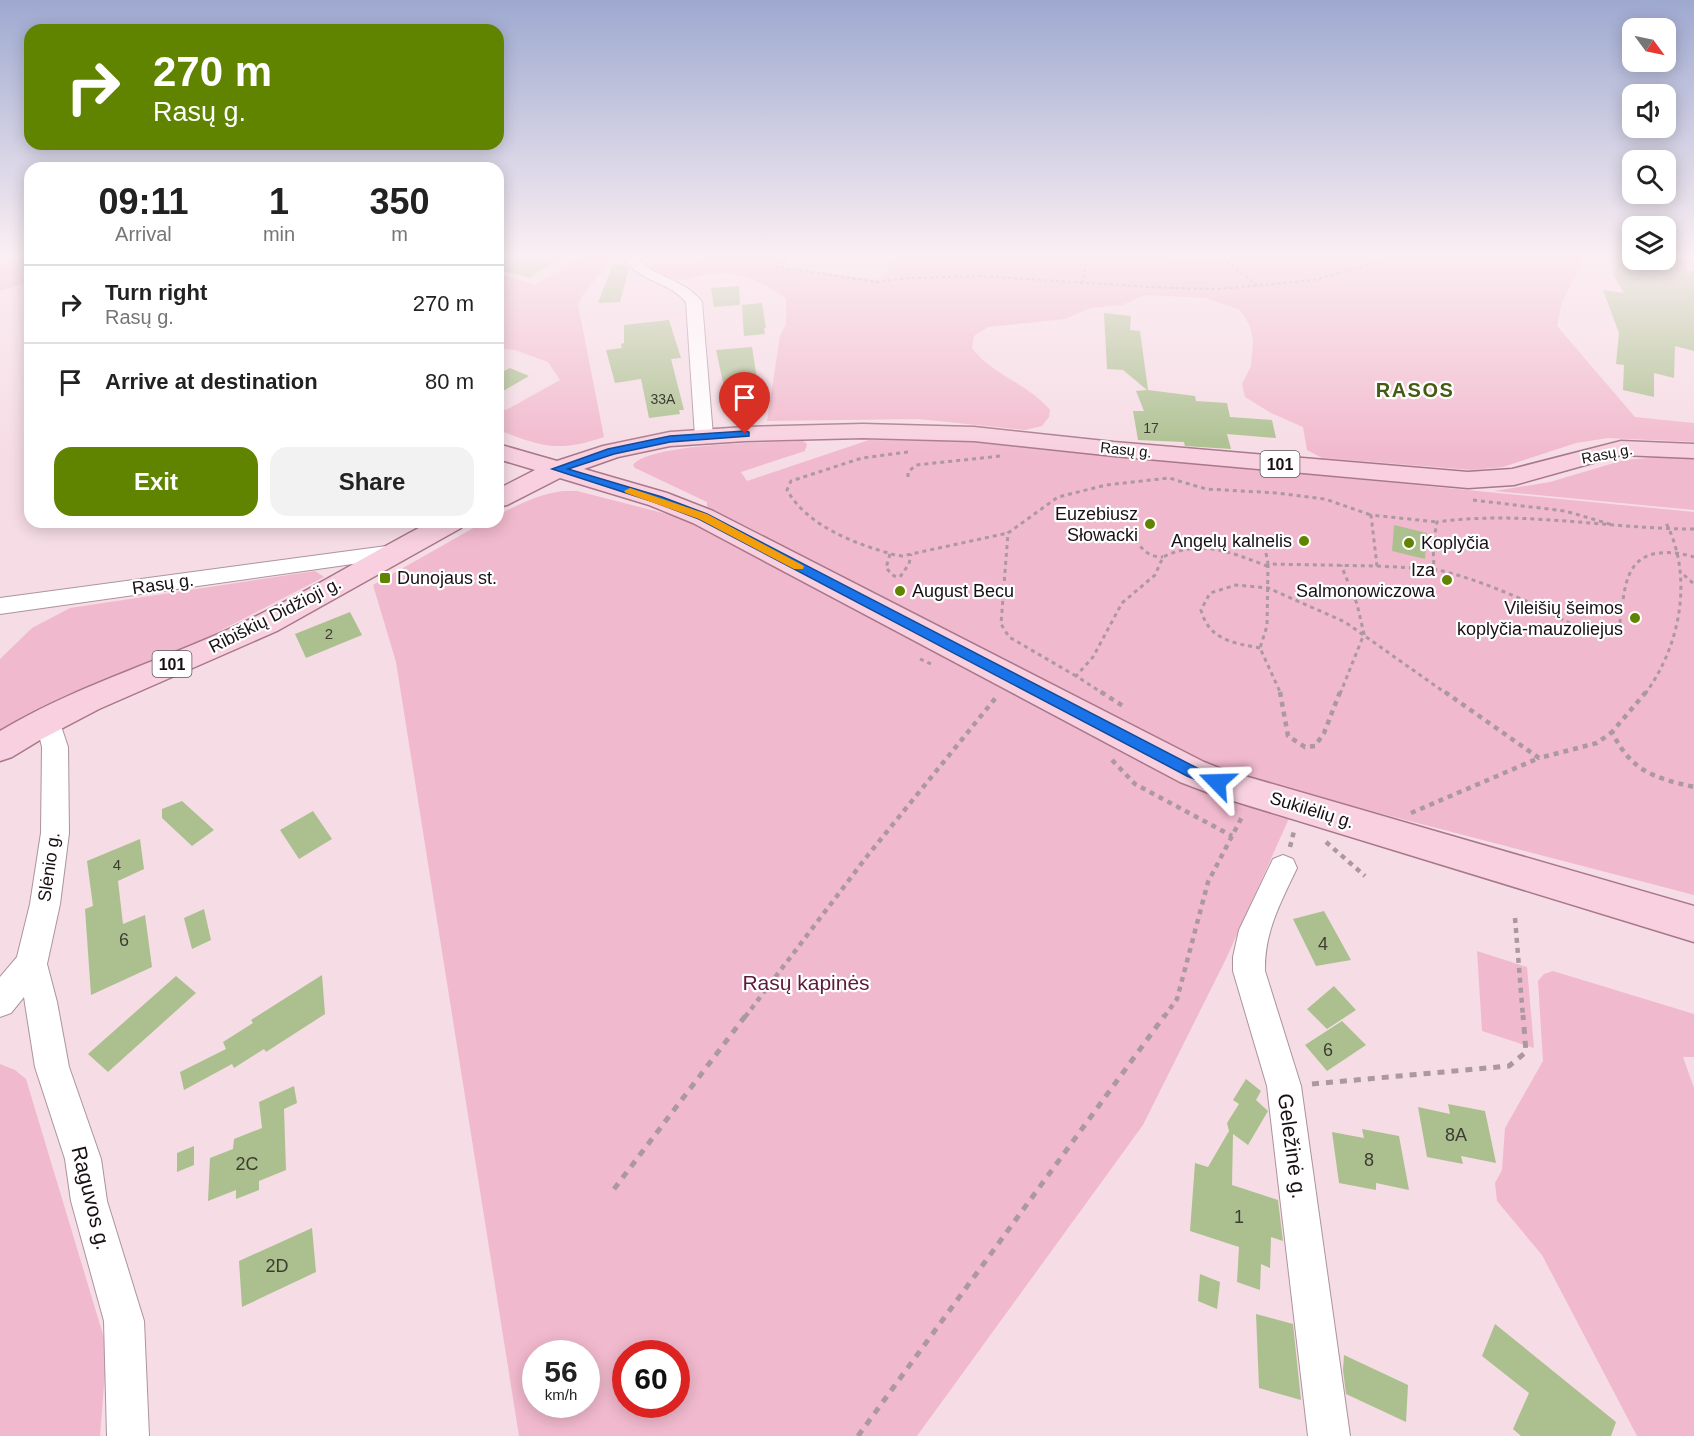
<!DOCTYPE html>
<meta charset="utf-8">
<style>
:root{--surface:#fff;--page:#f2f2f2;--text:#222;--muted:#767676;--line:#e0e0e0;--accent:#608300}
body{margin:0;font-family:Helvetica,sans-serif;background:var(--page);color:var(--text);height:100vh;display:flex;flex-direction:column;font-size:22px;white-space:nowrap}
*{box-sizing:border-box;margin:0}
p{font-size:20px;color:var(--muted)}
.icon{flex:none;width:33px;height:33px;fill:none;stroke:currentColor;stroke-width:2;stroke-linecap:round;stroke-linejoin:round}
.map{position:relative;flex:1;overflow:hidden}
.sheet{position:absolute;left:24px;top:162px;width:480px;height:366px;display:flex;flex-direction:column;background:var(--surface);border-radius:18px;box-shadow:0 3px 15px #0003}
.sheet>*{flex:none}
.banner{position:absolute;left:24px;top:24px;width:480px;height:126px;border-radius:18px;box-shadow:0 3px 15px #0003;background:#608300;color:#fff;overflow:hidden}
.needle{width:39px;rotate:123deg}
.controls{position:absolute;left:1622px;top:18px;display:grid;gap:12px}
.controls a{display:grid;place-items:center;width:54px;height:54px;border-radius:12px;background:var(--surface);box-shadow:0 3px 15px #0003;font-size:30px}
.speed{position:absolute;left:522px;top:1340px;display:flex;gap:12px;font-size:30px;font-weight:700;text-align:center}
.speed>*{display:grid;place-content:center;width:78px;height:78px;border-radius:50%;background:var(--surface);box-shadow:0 3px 15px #0003;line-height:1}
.speed small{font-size:15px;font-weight:400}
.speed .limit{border:9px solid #d22;background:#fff;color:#111}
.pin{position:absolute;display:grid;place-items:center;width:51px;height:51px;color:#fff;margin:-62px -26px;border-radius:50% 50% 50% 0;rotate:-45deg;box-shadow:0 0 6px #0007}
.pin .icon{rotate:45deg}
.me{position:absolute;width:66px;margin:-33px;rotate:292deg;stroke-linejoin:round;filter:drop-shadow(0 0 4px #0008)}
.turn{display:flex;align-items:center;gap:21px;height:126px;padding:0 30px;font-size:27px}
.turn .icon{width:78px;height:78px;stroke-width:2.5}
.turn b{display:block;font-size:42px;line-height:51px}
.eta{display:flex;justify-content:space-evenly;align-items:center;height:102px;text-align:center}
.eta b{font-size:36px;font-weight:600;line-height:42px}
.cta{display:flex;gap:12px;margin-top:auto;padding:12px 30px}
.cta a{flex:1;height:69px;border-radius:18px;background:var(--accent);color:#fff;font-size:24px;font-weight:600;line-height:69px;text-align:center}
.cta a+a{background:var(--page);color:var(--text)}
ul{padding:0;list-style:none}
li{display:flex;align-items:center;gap:18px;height:78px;padding:0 30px;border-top:2px solid var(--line)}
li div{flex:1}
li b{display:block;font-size:22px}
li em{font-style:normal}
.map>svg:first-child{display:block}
.green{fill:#f1b9cd;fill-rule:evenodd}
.building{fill:#abc08e}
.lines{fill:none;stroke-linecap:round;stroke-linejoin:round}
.street-casing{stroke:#ac949c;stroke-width:2}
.primary-casing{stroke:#a77889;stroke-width:3}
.path-far3{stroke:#ac989f;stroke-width:2;stroke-dasharray:3 3;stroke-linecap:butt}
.path-far2{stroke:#ac989f;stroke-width:3;stroke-dasharray:4 4;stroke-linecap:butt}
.path-far1{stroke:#ac989f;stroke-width:4.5;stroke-dasharray:5 5;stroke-linecap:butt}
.path{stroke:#ac989f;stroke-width:5;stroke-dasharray:7 7;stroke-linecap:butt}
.street{fill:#fff;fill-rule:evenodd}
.primary{fill:#f8d0df;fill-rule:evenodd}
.route{fill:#1a73e8;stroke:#114b97;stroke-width:1.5}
.slow{fill:#f59e0b}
.poi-dot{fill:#608300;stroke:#fff;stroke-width:2}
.labels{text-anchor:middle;stroke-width:4.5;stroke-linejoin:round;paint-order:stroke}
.far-number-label{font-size:14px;fill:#3e3c32}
.far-street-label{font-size:15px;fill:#191013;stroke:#fff}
.number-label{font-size:15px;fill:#3e3c32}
.shield{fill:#fff;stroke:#5e585a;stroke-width:1.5}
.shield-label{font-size:16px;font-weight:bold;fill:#191013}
.poi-label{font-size:18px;fill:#191013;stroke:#fff;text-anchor:end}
.street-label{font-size:18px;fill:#191013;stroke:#fff}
.near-number-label{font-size:18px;fill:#3e3c32}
.far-district-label{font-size:20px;font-weight:bold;letter-spacing:1.5px;fill:#445c14;stroke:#fff}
.near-park-label{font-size:21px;fill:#5d1b3a;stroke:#fff}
.near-street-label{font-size:21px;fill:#191013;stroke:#fff}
</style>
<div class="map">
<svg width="1694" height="1436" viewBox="0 0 1694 1436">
<rect width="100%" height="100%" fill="#f6dce5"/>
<path class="green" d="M586,254H615L584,293L578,305L604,437C557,453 542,446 498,430V407L506,410L560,380L548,362L515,350L498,348V273L535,285Z
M708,254H760L788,258L783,267L879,280L901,254L1138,255L1231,262L1230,254H1578L1582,264L1562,302L1557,326L1635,417L1694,423V442L1608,438L1576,443L1503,467L1472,470L1322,458L1307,450L1303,427L1271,413L1245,397L1242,384L1251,366L1253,341L1250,326L1240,310L1205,298L1144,295L1123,305L1091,308L1065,319L988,327L974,336L972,348C992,375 1027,383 1050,410L1049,417L1042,426L1025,430L918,419L767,421L780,336L786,324V299C761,280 735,268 703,275C695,276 689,281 680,280C669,278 660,272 650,267C667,260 698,275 708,254Z
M30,257V282L0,291V265Z
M869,440L965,441L1694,512V895L1225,773L1189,760L707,508V502L635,468L633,465C649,443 773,442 803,441L807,444L805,451L741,472L747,481Z
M1659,457L1694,459V510L1494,491L1550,482L1624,460Z
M563,491H577L675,516L698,526L1291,814L1226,959L1143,1125L917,1436H519L396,662L373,585L484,522H498V515C520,504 539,494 563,491ZM536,1353H586V1404H536ZM626,1353H676V1404H626Z
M315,571L324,577L175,654L0,739V659L32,628L70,608Z
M1477,951L1527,967L1534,1048L1482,1031Z
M1553,971L1694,1014V1057H1683L1694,1088V1436H1637L1542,1255L1497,1201L1495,1183L1502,1170L1505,1128L1543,1061L1538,981L1544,974Z
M0,1064L15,1070L26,1079L107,1348L100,1436H0Z"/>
<path class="building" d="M525,254H566L530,278L499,270Z
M1621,258L1669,270L1671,258L1687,262L1686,271H1694V351L1675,346L1674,378L1654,373V397L1623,390L1624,365L1616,364L1619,333L1603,290L1624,293L1613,274Z
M613,264L626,265L629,268L620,302L598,303Z
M739,286L740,305L714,307L711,288Z
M762,303L766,328H764L765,334L744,336L742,305Z
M1104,313L1131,316L1130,330L1140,331L1148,390L1195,396L1196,401L1227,403L1230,417L1272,420L1276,438L1227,434L1231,449L1185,446L1184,442L1138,440L1133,411H1144L1136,391L1147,390L1123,370L1107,369Z
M669,320L681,358L671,359L684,410H679L680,414L649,418L641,379L615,383L606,350L622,348L621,344L624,343V325Z
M752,347L758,385H762L766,407L729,410L716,350Z
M510,368L529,376L498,394V374Z
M1394,525L1427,533L1425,559L1392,551Z
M350,612L362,635L306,658L295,634Z
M182,801L214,830L192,846L162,818V809Z
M313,811L332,839L299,859L280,830Z
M140,839L144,869L118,881L123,924L145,915L152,967L91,995L85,909L93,906L87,861Z
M204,909L211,940L192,949L184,918Z
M1324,911L1351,960L1316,966L1293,919Z
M322,975L325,1014L266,1052L264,1049L234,1068L232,1064L184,1090L180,1072L226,1049L223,1042L253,1023L251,1020Z
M176,976L196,993L108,1072L88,1054Z
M1334,986L1356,1010L1327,1029L1307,1009Z
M1342,1021L1366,1045L1327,1071L1305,1045Z
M1246,1079L1261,1091L1256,1100L1268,1111L1248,1145L1233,1134L1232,1185L1278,1200L1283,1241L1271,1237L1270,1268L1261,1264L1260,1290L1237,1282L1239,1247L1190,1231L1195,1163L1208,1167L1229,1131L1227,1123L1239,1104L1233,1100Z
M294,1086L297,1103L284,1109L286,1170L259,1181V1190L236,1199V1190L208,1201L210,1158L233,1149L234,1139L262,1128L259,1102Z
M1448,1104L1485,1111L1496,1163L1461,1156L1463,1164L1427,1157L1418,1107L1450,1114Z
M1362,1129L1399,1136L1409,1190L1376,1183V1190L1339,1183L1332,1132L1364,1138Z
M194,1146V1165L177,1172V1153Z
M312,1228L316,1272L242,1307L239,1261Z
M1200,1274L1220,1282L1217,1309L1198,1301Z
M1256,1314L1293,1324L1301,1400L1259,1388Z
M1495,1324L1616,1422L1611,1436H1521L1513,1429L1529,1393L1482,1356Z
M1344,1355L1408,1385L1406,1422L1346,1394L1343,1370Z"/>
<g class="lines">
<g class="street-casing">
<path id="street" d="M622,254H636C647,277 684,277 702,302L713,436L711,440H697L695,436L686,302C668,280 635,282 622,254Z
M1673,254H1694V261L1675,257Z
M394,545L402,547L405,552L402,557L0,614V598Z
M43,713L52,716L62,729L68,747L69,833L60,904L47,964L57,1002L69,1067L101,1159L107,1201L144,1321L149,1436H107L104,1321L71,1201L65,1159L35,1067L24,997L11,1013L0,1017V977L17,957L30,904L41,833L42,747L40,739L30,723L34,716Z
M1283,855L1293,859L1297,868C1281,902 1264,932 1265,971L1301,1086L1350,1436H1308L1267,1086L1233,971V957L1239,930L1273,859Z"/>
</g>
<g class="primary-casing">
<path id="primary" d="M863,424L974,427L1114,442L1468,472L1512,469L1621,441L1694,444V458L1621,455L1514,485L1468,488L1114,456L974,441L863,438L745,441L670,446L618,457L584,469L667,493L713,511L1204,762L1224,770L1694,906V942L1217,796L1180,782L693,523L649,505L560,478L507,505L498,507V489L535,470L498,459V444L557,461L603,446L670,432L745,427Z
M430,522H465L461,528L277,631L99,709L40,740L12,757L0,761V731C72,688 152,664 229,629C298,598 363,557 430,522Z"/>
</g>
<path class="path-far3" d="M781,254L777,267L878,282L909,278L980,276L1166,288L1222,289L1315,280L1404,254
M1217,254L1257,285
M1082,284L1088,254"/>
<path class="path-far2" d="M908,452L862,458L791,481L787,490C808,527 856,544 895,555L902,556L1008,533
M908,477V472L916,465L1001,456
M1473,500L1565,511L1613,525
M1694,529C1608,529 1523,510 1437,522L1433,544L1434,569C1466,576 1496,588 1526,601C1555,613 1584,637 1617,634C1626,607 1618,563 1653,554C1666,551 1681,553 1694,557
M1133,532C1139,547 1146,557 1163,557
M1266,553L1268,564L1377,566L1371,515L1437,522
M890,554L886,568L894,576L900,577L909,564L911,554
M1268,564L1267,626L1260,648L1281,694
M1377,566L1434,569
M1684,575L1694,584
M1260,648C1233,643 1209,640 1201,610L1210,593L1236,585L1268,588L1345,622L1447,694
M920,659L931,664
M1076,676L1009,637L1001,624L1008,533L1058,497L1106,485L1169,478L1206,489L1277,493L1325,499L1371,515
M1104,694L1076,676L1093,657L1122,603L1155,575L1163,557C1201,539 1230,552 1267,566
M1340,694L1364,634L1357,604L1341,565
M1645,694C1681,645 1694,575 1665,521"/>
<path class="path-far1" d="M1101,692L1123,706
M1280,692L1288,736L1305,747L1315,746L1324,733L1340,692
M1445,692L1539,758L1597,743L1612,732
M1646,692L1612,732C1631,771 1654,778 1694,787
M1112,760L1135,784L1232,836
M1411,813L1539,758
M1326,842L1365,876
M1290,847L1294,831
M1515,918L1523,1017
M745,1017L868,855L998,695
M1164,1017L1177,999L1208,882L1243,815"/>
<path class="path" d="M1312,1084L1509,1066L1526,1052L1523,1015
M614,1189L746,1015
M858,1436L1165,1015"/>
<use href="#street" class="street"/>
<use href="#primary" class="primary"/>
</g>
<linearGradient id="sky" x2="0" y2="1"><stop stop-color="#9ea9d0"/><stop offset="0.56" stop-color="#fbeff3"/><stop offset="1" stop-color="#fbeff3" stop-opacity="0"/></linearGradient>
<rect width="1694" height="455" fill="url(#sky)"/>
<path class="route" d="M745,431L749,432V436L670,442L614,454L568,469L662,497L707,514L1197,768L1222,778L1224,782L1222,786L1217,788L1187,776L699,519L654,502L552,469L608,449L670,436Z"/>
<path class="slow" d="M630,488L707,514L804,566L803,569H794L699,519L626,493L624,491Z"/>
<g class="poi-dot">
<circle cx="1150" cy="524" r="6"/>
<circle cx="1304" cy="541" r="6"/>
<circle cx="1409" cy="543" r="6"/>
<rect x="379" y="572" width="12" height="12" rx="3"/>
<circle cx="1447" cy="580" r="6"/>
<circle cx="900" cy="591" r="6"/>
<circle cx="1635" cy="618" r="6"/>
</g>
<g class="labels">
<g class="far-number-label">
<text x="663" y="404">33A</text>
<text x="1151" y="433">17</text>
</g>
<g class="far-street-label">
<text transform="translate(1126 450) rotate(6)" y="5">Rasų g.</text>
<text transform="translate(1607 454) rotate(-11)" y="5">Rasų g.</text>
</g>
<g class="number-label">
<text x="329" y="639">2</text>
<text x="117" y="870">4</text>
</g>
<g class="shield">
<rect x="1260.5" y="451" width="39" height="26" rx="4.5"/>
<rect x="152.5" y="651" width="39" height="26" rx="4.5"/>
</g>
<g class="shield-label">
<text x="1280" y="470">101</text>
<text x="172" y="670">101</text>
</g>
<g class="poi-label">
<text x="1138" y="520">Euzebiusz<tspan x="1138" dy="21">Słowacki</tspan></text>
<text x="1292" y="547">Angelų kalnelis</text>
<text x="1421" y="549" text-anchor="start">Koplyčia</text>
<text x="1435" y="576">Iza<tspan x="1435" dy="21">Salmonowiczowa</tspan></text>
<text x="397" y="584" text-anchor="start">Dunojaus st.</text>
<text x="912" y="597" text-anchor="start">August Becu</text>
<text x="1623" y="614">Vileišių šeimos<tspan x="1623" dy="21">koplyčia-mauzoliejus</tspan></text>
</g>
<g class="street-label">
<text transform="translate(163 584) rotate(-8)" y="6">Rasų g.</text>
<text transform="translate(275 615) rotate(-27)" y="6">Ribiškių Didžioji g.</text>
<text transform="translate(1312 810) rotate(17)" y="6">Sukilėlių g.</text>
<text transform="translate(49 867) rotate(-82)" y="6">Slėnio g.</text>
</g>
<g class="near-number-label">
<text x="124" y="946">6</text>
<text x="1323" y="950">4</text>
<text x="1328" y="1056">6</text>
<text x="1456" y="1141">8A</text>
<text x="1369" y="1166">8</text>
<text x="247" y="1170">2C</text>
<text x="1239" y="1223">1</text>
<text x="277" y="1272">2D</text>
</g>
<g class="far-district-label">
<text x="1415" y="397">RASOS</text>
</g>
<g class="near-park-label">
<text x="806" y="990">Rasų kapinės</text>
</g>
<g class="near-street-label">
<text transform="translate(1292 1146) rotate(82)" y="7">Geležinė g.</text>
<text transform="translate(91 1198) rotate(76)" y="7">Raguvos g.</text>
</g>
</g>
</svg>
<div class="controls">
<a><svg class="needle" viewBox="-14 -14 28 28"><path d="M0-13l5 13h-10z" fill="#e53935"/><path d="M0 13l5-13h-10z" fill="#767676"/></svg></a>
<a><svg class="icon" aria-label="sound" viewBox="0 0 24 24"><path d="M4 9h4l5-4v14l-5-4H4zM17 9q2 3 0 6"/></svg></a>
<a><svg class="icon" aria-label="search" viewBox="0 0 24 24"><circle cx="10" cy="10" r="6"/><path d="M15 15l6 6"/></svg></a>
<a><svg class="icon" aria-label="layers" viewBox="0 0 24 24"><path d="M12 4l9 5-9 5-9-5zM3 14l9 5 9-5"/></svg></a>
</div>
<div class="speed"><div>56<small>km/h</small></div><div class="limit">60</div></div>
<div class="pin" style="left:745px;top:434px;background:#d93025"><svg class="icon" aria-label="arrive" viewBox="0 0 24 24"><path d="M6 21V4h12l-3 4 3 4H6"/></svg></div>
<svg class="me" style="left:1217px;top:782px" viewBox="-20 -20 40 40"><path d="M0-17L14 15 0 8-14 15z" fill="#1a73e8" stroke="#fff" stroke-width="4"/></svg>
<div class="banner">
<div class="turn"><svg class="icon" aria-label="right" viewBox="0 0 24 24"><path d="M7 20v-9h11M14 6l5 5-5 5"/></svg><div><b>270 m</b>Rasų g.</div></div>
</div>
<section class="sheet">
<div class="eta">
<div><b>09:11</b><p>Arrival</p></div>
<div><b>1</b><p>min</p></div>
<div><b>350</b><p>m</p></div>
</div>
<ul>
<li><svg class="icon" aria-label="right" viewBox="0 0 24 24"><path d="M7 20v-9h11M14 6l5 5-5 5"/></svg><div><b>Turn right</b><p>Rasų g.</p></div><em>270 m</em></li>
<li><svg class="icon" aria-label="arrive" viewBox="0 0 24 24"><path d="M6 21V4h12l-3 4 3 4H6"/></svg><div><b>Arrive at destination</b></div><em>80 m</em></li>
</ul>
<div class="cta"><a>Exit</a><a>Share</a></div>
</section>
</div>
